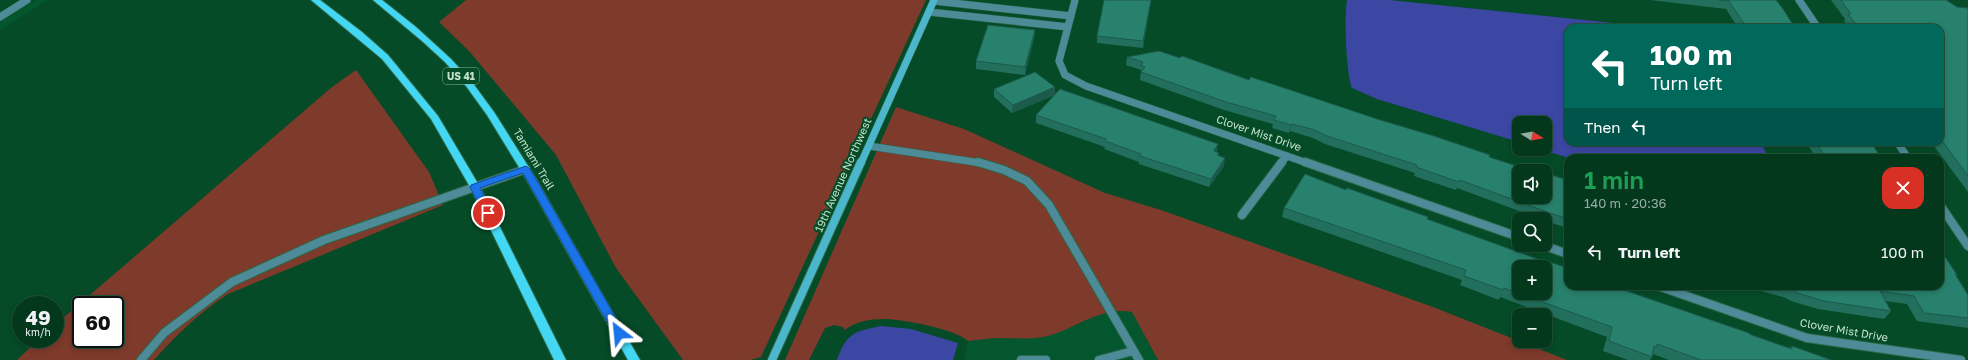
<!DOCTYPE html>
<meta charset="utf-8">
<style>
:root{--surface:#04381d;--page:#12432a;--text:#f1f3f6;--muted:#97aca4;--line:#25523b}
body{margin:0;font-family:"Golos Text",sans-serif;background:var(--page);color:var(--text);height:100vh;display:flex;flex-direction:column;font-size:15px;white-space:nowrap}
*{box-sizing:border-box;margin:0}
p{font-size:13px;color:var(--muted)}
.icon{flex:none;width:22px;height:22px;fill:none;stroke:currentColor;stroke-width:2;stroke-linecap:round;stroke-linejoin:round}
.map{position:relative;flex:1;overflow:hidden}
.panel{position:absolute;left:1564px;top:154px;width:380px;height:136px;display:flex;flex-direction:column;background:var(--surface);border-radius:12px;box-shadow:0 2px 6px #0003,0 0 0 1px var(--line)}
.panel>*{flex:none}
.hud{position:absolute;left:1564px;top:24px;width:380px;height:122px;border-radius:12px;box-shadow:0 2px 6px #0003,0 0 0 1px var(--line);background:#00695c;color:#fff;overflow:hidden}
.needle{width:26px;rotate:101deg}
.buttons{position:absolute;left:1512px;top:116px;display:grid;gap:8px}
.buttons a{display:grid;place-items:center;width:40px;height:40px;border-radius:8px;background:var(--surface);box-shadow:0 2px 6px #0003,0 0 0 1px var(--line);font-size:20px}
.speed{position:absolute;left:12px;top:296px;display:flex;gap:8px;font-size:20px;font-weight:700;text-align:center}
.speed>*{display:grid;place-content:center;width:52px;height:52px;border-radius:50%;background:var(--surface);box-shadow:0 2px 6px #0003,0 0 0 1px var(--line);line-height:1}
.speed small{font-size:10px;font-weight:400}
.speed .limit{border:2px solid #111;border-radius:6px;background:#fff;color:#111}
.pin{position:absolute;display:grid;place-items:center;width:34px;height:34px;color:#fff;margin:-17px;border:2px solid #fff;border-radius:50%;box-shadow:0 1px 4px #0007}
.me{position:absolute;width:44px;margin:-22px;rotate:331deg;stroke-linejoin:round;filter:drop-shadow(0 0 3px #0008)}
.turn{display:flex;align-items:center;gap:14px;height:84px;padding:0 20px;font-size:18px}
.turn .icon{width:52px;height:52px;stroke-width:2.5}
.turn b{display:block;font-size:28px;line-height:34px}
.then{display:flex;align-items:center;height:38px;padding:0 20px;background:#0003;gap:8px;font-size:15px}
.round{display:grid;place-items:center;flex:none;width:42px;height:42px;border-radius:12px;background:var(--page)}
.head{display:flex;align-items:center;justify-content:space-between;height:68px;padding:0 20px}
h1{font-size:24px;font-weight:600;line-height:30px;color:#1e9e55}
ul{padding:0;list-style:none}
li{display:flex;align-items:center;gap:12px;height:60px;padding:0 20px}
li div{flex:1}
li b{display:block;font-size:15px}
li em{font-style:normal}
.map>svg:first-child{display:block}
.built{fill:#03562d}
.green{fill:#7e3a2b;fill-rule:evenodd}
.water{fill:#3c47a4}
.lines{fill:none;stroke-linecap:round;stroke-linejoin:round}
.lane-far1-casing{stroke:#2b6948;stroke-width:8}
.lane-casing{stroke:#2b6948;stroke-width:10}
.street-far1-casing{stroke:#2b6948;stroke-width:8}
.street-casing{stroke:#2b6948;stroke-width:10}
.secondary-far1-casing{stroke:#2b6948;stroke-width:8}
.secondary-casing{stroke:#2b6948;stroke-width:10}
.primary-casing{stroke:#2b6948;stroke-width:2}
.lane-far1{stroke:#4e8b99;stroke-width:7}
.lane{stroke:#4e8b99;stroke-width:8}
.street-far1{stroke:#4e8b99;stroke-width:7}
.street{stroke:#4e8b99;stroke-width:8}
.secondary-far1{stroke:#4cb6cc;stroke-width:7}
.secondary{stroke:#4cb6cc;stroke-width:8}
.primary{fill:#44d7f4;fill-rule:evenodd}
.wall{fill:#226f5d}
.shaded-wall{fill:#1c5a4c}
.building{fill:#28816c;stroke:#1c5a4c;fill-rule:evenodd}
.route{fill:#1a73e8;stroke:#114b97}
.labels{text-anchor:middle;stroke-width:4;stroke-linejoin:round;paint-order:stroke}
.shield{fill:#054b27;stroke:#8ab59a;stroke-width:1}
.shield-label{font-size:10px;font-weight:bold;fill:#c3e2cc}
.street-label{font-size:11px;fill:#c3e2cc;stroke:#054b27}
</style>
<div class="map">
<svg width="1968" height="360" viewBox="0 0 1968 360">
<rect width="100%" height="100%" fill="#054b27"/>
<path class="built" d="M36,0H48L0,30V22Z
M1118,309L1132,312L1158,360H964L968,341L996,338L1021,339L1075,326L1099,314Z"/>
<path class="green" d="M466,0H926L761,357L750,360H683L616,268L556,155L469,51L439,22Z
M356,70L429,172L443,205L228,294C200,312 176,335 154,360H17L39,339H55V325L332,87ZM81,305H115V339H81Z
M896,107L964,129L1105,193L1161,210L1433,307L1567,360H1158L1132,312C1101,306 1077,328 1048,336C1030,340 1013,338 996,338C987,339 977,340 968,341C955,329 902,319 883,319C870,319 854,322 845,330L843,327L834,325L825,328L809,360H785Z"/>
<path class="water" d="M1347,0H1389L1662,28H1568V142H1760L1769,158H1569L1540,149H1545V123H1519V142L1377,99L1352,88C1346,72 1344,18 1347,0Z
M881,326L911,329L958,343L953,360H837C847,333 853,332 881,326Z"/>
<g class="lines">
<g class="lane-far1-casing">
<path id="lane-far1" d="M869,146L981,163"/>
</g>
<g class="lane-casing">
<path id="lane" d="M978,162L1004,170L1027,181L1049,205L1139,360
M141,360L164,333L232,282L324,240L475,187
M1021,360H1046
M1099,360L1133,351"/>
</g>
<g class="street-far1-casing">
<path id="street-far1" d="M1075,0L1059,61L1065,75L1086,86L1307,163
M1799,0L1818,28
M934,1L1071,16
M929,12L1068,27
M0,17L27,0
M1897,142L1908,158
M1281,163L1287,156"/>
</g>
<g class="street-casing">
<path id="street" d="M1305,162L1519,237
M475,187L526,169
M1940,205L1968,246
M1242,215L1282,162
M1542,245L1568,254
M1658,286L1807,338L1961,360"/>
</g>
<g class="secondary-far1-casing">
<path id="secondary-far1" d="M861,163L934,0"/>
</g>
<g class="secondary-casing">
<path id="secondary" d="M772,360L861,162"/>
</g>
<g class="primary-casing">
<path id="primary" d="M311,0H320L362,32L388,55L438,116L480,187L566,360H554L470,187L431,119L382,59Z
M373,0H382L416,27L451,59L472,82L494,112L535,177L640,360H628L525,177L487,115L466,86L445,62L422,41Z"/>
</g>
<use href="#lane-far1" class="lane-far1"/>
<use href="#lane" class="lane"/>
<use href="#street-far1" class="street-far1"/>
<use href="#street" class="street"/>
<use href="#secondary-far1" class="secondary-far1"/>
<use href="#secondary" class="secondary"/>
<use href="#primary" class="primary"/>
</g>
<path class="wall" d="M1151,0L1143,48L1097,43V36Z
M1650,0H1776L1795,28H1738L1726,9Z
M1831,0H1946L1957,7L1968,8V192L1931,142H1940V28H1849L1844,21L1845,19Z
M1035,30L1034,38L1025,75L976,69V61Z
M1127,57L1249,80L1489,157L1519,171L1568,180V228L1545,221V219H1541L1457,188L1456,190L1414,176L1415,173L1325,144L1313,138L1290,131L1289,133L1272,128L1273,124L1224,110L1140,80L1141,70L1126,65Z
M1055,87V95L1012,113L994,97V89Z
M1036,115L1217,152L1224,166L1209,187L1139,164V162L1104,149L1105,147L1036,123Z
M1806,142H1871L1881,158H1816Z
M1346,190L1427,219L1568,286L1749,334L1780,345L1790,348L1792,346L1831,360H1669L1653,354L1652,357L1650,360H1628L1603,351L1607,337L1500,297L1499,300L1460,285L1462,280L1282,217L1284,208Z
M1940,249L1957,275L1956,276L1968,295V328L1917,321L1907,304L1885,301L1891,311L1884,319L1818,309L1794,302L1783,297L1743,286H1940Z"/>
<path class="shaded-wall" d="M1151,0L1143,48V41Z
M1035,30L1034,38L1025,75V67Z
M1055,87V95L1012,113L1013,105Z
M1292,124L1290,131L1289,133L1291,125Z
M1218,144L1217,152L1214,151Z
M1225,158L1224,166L1209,187L1211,179Z"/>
<path class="building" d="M1104,0H1151L1143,41L1097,36Z
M1719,0H1776L1783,9L1795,28H1747L1729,1Z
M1841,0H1946L1957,7L1968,8V176L1940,138V28H1859L1848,14H1851Z
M988,25L1035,30L1025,67L976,61Z
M1159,51L1180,58L1182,56L1249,80L1251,77L1377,119L1434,136L1490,155L1489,157L1532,171H1519V197H1545V173L1568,180V219L1547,212L1460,180L1459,182L1416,167L1417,165L1327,136L1315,130L1292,124L1291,125L1274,120L1276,116L1226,102L1141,72L1145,67L1141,65L1143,62L1127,57Z
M1035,72L1055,87L1013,105L994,89Z
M1060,89L1218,144L1214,151L1219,153L1217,155L1225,158L1211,179L1140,156L1141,154L1105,141L1106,139L1036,115Z
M1816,142H1871L1881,158H1826Z
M1305,174L1346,190L1347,188L1428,217L1427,219L1543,261V260L1568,268V286H1612L1749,333V334L1780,345L1792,349V346L1831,360H1701L1657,344V347L1654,346L1652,357L1609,341L1612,327L1504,288L1503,290L1464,276L1466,270L1284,208ZM1519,267H1545V293H1519Z
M1940,249L1957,275L1955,274L1968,295V318L1924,313L1914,296L1880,291L1891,311L1824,301L1800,294L1789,289L1778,286H1940Z"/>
<path class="route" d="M526,166L530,169L623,330L624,333L623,336H615L523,173L480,188L493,213L488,216L483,213L470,187L471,185Z"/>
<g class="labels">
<rect class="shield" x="443" y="68" width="36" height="16" rx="3"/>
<g class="shield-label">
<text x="461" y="80">US 41</text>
</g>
<g class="street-label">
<text transform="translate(1259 133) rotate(19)" y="4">Clover Mist Drive</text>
<text transform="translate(534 159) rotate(59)" y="4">Tamiami Trail</text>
<text transform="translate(843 175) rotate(-66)" y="4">19th Avenue Northwest</text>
<text transform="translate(1844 330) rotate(10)" y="4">Clover Mist Drive</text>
</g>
</g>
</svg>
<div class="buttons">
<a><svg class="needle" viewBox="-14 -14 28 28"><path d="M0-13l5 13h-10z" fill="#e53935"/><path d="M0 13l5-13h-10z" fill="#97aca4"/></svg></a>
<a><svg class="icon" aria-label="sound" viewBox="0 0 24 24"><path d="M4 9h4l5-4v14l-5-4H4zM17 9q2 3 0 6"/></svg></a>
<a><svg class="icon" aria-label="search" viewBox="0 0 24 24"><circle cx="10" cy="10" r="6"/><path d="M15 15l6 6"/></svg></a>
<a>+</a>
<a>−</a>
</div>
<div class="speed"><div>49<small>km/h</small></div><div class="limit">60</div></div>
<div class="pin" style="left:488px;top:213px;background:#d93025"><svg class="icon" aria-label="arrive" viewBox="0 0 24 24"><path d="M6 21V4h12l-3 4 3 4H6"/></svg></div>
<svg class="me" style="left:619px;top:333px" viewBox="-20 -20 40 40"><path d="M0-17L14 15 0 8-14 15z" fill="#1a73e8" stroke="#fff" stroke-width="4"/></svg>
<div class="hud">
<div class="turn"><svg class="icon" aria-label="left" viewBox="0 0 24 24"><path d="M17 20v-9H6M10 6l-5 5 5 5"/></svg><div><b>100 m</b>Turn left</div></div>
<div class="then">Then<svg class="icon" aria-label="left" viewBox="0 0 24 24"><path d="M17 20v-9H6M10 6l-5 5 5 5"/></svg></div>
</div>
<section class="panel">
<div class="head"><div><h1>1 min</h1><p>140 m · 20:36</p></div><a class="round" style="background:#d93025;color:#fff"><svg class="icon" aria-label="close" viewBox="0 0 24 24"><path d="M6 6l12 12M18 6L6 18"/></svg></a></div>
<ul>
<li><svg class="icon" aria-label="left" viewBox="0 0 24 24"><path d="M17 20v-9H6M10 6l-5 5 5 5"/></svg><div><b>Turn left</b></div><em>100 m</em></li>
</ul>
</section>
</div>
